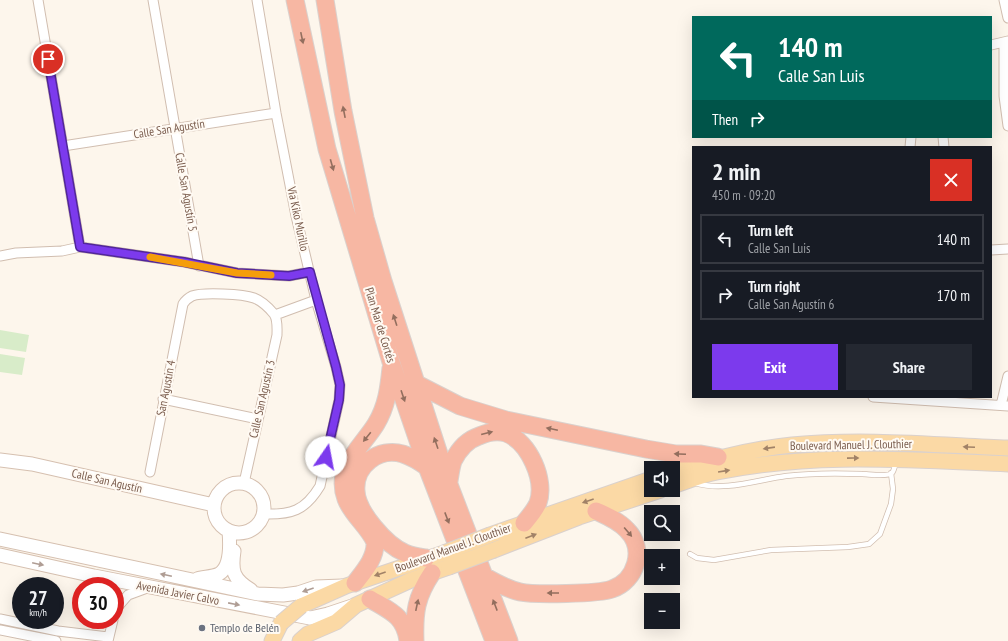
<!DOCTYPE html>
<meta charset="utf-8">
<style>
:root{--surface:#171b24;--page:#242831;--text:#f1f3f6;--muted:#9ea1a6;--line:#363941;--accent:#7c3aed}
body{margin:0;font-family:"PT Sans Narrow",sans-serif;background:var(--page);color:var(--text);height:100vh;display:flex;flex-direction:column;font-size:15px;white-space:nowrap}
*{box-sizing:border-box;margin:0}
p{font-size:13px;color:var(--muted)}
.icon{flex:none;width:22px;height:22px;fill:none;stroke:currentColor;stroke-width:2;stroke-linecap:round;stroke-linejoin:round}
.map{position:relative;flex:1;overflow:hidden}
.drawer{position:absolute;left:692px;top:146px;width:300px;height:252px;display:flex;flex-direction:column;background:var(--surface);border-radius:0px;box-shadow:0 4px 16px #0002}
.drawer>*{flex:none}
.banner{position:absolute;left:692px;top:16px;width:300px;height:122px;border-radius:0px;box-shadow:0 4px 16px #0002;background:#00695c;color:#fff;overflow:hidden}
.controls{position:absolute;left:644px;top:461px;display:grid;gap:8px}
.controls a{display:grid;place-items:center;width:36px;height:36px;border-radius:0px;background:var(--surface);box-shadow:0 4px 16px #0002;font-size:20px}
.speed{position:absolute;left:12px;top:577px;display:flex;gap:8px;font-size:20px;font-weight:700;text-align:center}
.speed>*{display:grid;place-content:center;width:52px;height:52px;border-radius:50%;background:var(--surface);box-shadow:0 4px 16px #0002;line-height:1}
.speed small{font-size:10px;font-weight:400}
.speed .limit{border:6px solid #d22;background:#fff;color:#111}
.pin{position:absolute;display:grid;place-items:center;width:34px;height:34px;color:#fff;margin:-17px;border:2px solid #fff;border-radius:50%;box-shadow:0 1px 4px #0007}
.me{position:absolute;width:44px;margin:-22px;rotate:12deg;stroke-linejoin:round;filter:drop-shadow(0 0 3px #0008)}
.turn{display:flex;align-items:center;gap:14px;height:84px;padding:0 20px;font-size:18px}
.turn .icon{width:52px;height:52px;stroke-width:2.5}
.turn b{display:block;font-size:28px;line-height:34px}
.then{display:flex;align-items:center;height:38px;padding:0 20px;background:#0003;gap:8px;font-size:15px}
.round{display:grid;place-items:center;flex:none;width:42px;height:42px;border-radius:0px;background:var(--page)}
.head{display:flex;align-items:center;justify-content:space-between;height:68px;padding:0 20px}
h1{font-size:24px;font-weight:800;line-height:30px}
.button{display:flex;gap:8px;margin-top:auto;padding:8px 20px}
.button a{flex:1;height:46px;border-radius:0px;background:var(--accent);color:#fff;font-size:16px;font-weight:800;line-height:46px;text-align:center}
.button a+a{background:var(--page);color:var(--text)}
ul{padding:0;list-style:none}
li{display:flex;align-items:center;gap:12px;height:50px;margin:0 8px 6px;padding:0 12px;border:2px solid var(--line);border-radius:0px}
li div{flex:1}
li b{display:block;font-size:15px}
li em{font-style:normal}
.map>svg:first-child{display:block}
.green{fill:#d8ecc9}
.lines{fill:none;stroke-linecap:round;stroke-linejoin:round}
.lane-casing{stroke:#d1beb0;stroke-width:6}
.street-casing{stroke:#d1beb0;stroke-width:11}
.secondary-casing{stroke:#d6c0b0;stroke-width:15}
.primary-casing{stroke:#dad1cd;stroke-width:17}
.highway-casing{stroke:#dad1cd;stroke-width:19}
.lane{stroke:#fff;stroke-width:4.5}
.street{stroke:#fff;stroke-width:9}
.secondary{stroke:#fff;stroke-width:13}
.primary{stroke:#fbd9a5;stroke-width:15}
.highway{stroke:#f7b7a3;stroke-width:17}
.primary-bridge-casing{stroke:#dad1cd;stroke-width:17;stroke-linecap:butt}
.primary-bridge{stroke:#fbd9a5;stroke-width:15}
.oneway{fill:#936e5e}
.oneway2{fill:#a18267}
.oneway3{fill:#af9d94}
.route-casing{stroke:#51269a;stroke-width:10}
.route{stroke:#7c3aed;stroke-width:7}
.slow{stroke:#f59e0b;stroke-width:7}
.worship-dot{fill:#6b7280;stroke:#fffaf3;stroke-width:1.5}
.labels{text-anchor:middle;stroke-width:4;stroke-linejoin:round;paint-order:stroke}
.street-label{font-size:12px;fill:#7a5c4d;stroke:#fffaf3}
.worship-label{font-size:12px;fill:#5b616d;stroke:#fffaf3;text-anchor:start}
</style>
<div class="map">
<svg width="1008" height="641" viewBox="0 0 1008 641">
<rect width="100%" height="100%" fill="#fdf6ec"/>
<path class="green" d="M0,330L29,335L26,352L0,348Z
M0,354L25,358L22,375L0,372Z"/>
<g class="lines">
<g class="lane-casing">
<path id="lane" d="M695,483C724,492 757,480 786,476C811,473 836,473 862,474C868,474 888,477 892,473C894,471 895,465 896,462
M690,554L697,558L714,560L771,550L848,547L869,544L880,534L891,504L893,489L891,473"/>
</g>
<g class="street-casing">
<path id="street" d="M38,0L80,247
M153,0L199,266
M257,0L276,113L296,216L316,300L336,367L340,385L339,400L320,486C305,511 291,515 263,514
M1004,0L1008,18
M1004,42V96L1008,126
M991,45L1008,41
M943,137L944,147
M63,146L276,113
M910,147L911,137
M991,250L1008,249
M0,256L16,253L62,251L80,247L184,262L237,273L289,276L309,272
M275,315L316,300
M873,397L1008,406
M163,399L258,419
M1001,405L1008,376
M150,472L183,304C185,301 188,298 192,296C203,292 243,294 254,298C262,301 269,308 274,314C278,320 277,328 277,335L244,483
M115,610L128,595L147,588
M0,619L58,631L108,637
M0,630L56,641
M108,641L113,620"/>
</g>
<g class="secondary-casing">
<path id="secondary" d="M0,460L32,464L214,505
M214 508a25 25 0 1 1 50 0a25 25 0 1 1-50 0Z
M0,539L258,594L283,595L298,593L316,587L342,586
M234,551C231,571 233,579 251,590
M0,555L94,576L310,618L328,614L352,606
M197,579C203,577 213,577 219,574C231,567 230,543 229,531"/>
</g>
<g class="primary-casing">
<path id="primary" d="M673,472C712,459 751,449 792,445C863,438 936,445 1008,448
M673,486C687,481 702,475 717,472C813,452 910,460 1008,464
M490,535L651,479
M494,550L579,517L661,490
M301,606L346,586L444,553
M272,641L281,623
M300,641L308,634L336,622L356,605L411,580L449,567"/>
</g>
<g class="highway-casing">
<path id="highway" d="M295,0L327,149L391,362L427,467L494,641
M325,0L343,111L365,218L383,281L448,482L509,641
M415,383L460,406L506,420L646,449L676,454H701L718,457
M449,481C450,475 451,467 453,461C459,449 467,440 479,436C488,432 496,430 506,433C529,442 546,480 538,503C535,510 529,517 524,523
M426,558C419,557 411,556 405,553C386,545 357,512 356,491C354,465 379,447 403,454C412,457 420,462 427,467
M484,576C496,583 507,589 520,592C534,595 599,594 612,589C636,581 646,549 627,530C619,521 607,516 596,511
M355,583C364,571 376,558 375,542C368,526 352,515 346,499C334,467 362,447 376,424C387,406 389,387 391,368
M370,599C390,611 405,616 408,641
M415,641C414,612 416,597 432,573"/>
</g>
<use href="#lane" class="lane"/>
<use href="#street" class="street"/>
<use href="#secondary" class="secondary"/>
<use href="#primary" class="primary"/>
<use href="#highway" class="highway"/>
<g class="primary-bridge-casing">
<path id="primary-bridge" d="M444,553L490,535
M449,567L494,550
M281,623L301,606"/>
</g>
<use href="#primary-bridge" class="primary-bridge"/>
</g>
<defs><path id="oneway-solid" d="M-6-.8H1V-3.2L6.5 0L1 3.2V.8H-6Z"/></defs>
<g class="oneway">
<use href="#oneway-solid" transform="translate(302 38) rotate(78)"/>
<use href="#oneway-solid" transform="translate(344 112) rotate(-101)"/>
<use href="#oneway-solid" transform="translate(332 165) rotate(74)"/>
<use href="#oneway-solid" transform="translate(395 320) rotate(-108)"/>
<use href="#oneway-solid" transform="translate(403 396) rotate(71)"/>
<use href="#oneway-solid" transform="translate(552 429) rotate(-168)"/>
<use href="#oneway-solid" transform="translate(487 433) rotate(-14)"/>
<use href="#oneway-solid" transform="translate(367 437) rotate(129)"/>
<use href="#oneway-solid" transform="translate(436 443) rotate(-109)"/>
<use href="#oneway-solid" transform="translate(680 454) rotate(-177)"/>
<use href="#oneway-solid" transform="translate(447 518) rotate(69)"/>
<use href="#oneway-solid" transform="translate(628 532) rotate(50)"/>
<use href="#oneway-solid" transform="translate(553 593) rotate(-180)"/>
<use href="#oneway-solid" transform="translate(417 605) rotate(-78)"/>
<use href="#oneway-solid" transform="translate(495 605) rotate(-111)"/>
</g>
<g class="oneway2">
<use href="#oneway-solid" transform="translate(969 447) rotate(-177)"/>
<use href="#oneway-solid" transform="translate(769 448) rotate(172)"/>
<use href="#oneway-solid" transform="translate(853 458) rotate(-1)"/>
<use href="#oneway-solid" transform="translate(724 471) rotate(-9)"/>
<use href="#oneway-solid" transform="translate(588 501) rotate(161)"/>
<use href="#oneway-solid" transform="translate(531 536) rotate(-21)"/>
<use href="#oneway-solid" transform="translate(380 574) rotate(161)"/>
</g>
<g class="oneway3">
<use href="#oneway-solid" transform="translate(38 564) rotate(12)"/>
<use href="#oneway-solid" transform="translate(166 575) rotate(-168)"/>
<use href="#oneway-solid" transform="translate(308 590) rotate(161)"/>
<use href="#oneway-solid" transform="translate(234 604) rotate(11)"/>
</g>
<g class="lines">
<g class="route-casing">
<path id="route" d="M48,59L80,247L184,262L237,273L289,276L310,272L336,367L340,385L339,400L326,457"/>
</g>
<use href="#route" class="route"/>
<path class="slow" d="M150,257L237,273L271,275"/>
</g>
<circle class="worship-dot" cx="202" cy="628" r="4"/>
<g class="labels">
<g class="street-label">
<text transform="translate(169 129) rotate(-9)" y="4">Calle San Agustín</text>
<text transform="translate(186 192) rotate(80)" y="4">Calle San Agustín 5</text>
<text transform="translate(298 219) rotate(78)" y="4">Vía Kiko Murillo</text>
<text transform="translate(380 325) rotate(73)" y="4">Plan Mar de Cortés</text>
<text transform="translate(166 388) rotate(-79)" y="4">San Agustin 4</text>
<text transform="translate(262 399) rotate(-77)" y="4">Calle San Agustín 3</text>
<text transform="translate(851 445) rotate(-1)" y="4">Boulevard Manuel J. Clouthier</text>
<text transform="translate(107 481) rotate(13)" y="4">Calle San Agustín</text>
<text transform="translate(453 548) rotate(-20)" y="4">Boulevard Manuel J. Clouthier</text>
<text transform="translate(178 593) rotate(11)" y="4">Avenida Javier Calvo</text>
</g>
<g class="worship-label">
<text x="210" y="632">Templo de Belén</text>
</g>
</g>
</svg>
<div class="controls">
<a><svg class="icon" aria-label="sound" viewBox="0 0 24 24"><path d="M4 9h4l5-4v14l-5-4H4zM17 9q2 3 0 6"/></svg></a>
<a><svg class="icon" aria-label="search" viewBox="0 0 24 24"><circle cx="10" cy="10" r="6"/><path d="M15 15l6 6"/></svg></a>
<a>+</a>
<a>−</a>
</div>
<div class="speed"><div>27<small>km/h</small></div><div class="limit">30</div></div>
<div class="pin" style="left:48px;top:59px;background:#d93025"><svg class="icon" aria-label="arrive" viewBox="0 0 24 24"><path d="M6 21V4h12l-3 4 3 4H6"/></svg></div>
<svg class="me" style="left:326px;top:457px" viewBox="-20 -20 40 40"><circle r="19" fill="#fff"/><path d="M0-13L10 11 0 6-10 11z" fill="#7c3aed"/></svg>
<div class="banner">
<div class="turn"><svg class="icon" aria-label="left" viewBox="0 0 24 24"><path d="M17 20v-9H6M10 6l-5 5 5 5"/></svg><div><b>140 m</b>Calle San Luis</div></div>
<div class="then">Then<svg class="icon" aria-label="right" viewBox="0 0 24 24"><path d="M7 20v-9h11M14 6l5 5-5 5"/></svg></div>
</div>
<section class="drawer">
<div class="head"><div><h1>2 min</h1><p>450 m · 09:20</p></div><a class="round" style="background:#d93025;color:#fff"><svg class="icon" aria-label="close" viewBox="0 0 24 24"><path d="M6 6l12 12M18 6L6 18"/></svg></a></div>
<ul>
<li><svg class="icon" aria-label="left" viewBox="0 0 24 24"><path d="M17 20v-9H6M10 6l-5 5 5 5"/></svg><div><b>Turn left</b><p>Calle San Luis</p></div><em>140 m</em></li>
<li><svg class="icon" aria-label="right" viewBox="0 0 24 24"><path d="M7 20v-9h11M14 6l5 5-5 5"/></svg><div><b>Turn right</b><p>Calle San Agustín 6</p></div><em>170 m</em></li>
</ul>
<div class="button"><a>Exit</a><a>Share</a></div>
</section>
</div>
